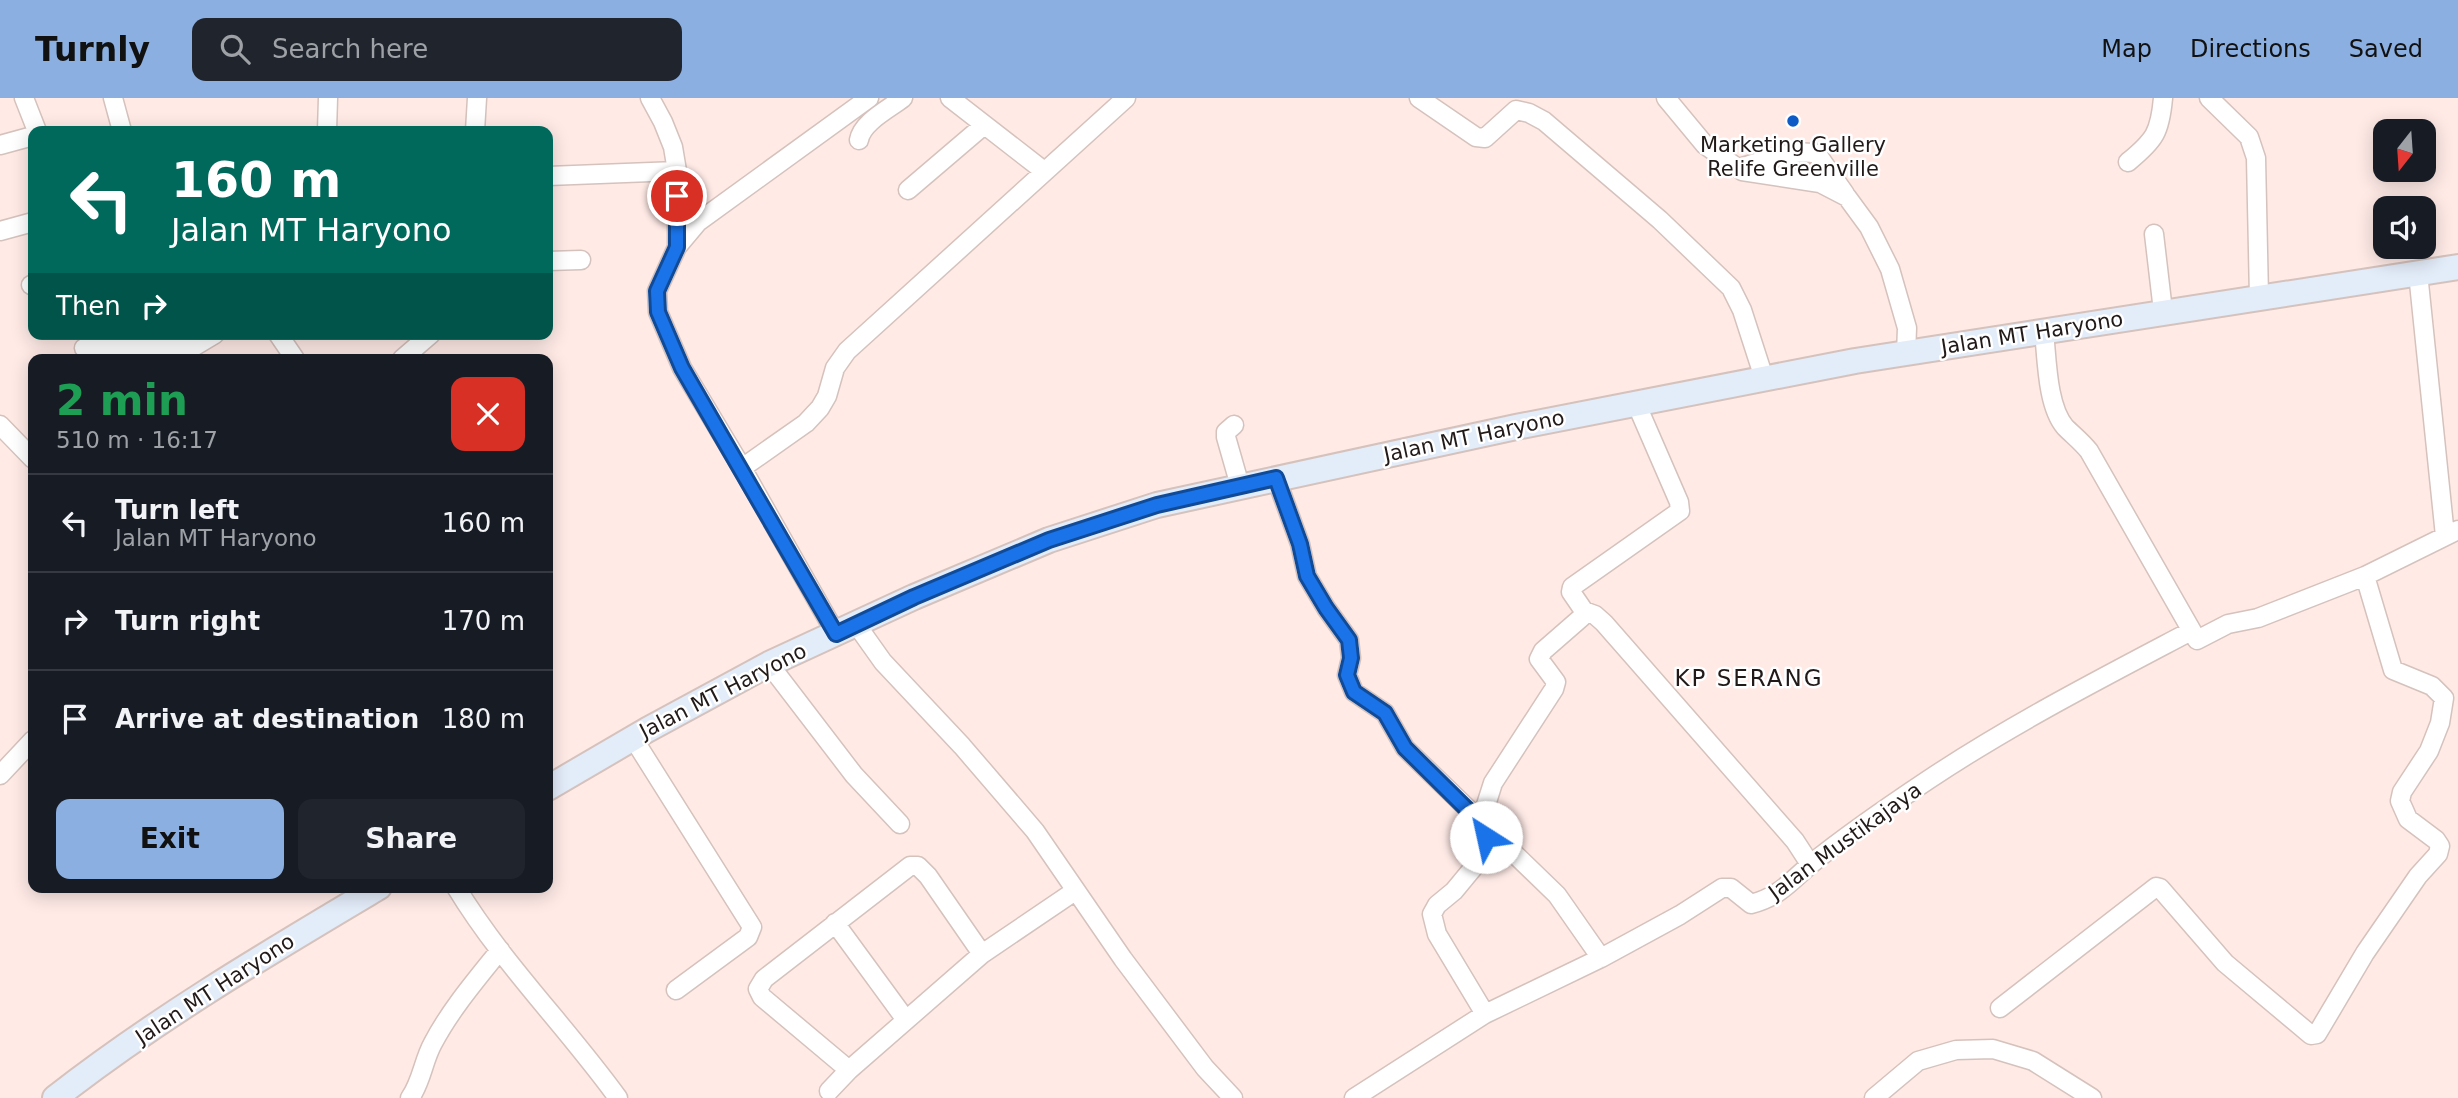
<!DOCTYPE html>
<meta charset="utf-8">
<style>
:root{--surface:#171b24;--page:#20242c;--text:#f1f3f6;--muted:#9ea1a6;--line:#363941;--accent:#8bafe0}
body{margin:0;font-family:"DejaVu Sans",sans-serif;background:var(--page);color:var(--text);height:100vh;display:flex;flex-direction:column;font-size:26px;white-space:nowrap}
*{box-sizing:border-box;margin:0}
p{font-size:23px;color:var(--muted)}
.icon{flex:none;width:38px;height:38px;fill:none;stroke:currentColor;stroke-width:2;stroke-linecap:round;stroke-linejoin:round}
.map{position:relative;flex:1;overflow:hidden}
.sheet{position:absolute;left:28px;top:256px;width:525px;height:539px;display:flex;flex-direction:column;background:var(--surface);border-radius:14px;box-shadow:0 4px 18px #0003}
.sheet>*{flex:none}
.hud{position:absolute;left:28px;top:28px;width:525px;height:214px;border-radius:14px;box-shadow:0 4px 18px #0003;background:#00695c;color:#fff;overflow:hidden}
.needle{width:46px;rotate:197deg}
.tools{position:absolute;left:2373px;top:21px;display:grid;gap:14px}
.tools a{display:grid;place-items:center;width:63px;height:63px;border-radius:14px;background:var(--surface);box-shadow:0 4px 18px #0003;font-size:35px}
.pin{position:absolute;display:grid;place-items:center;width:60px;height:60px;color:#fff;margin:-30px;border:4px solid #fff;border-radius:50%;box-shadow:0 2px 7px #0007}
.me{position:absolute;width:77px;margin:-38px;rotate:325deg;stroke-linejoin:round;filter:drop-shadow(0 0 5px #0008)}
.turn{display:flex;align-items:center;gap:24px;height:147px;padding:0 28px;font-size:32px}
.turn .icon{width:91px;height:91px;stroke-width:2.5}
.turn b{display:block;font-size:49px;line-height:60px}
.then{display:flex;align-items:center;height:66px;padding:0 28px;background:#0003;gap:14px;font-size:26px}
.round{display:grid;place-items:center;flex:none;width:74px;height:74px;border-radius:14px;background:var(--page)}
.headline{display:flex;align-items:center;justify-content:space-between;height:119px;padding:0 28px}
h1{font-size:42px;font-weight:700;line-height:52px;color:#1e9e55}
.primary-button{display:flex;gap:14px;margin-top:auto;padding:14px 28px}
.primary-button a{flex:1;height:80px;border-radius:14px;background:var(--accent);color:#111;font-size:28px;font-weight:700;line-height:80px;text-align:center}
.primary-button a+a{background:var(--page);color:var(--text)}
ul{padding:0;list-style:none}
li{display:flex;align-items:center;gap:21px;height:98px;padding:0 28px;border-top:2px solid var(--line)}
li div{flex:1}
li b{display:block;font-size:26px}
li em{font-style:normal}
header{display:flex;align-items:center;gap:42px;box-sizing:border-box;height:98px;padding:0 35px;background:var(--accent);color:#111}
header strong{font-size:33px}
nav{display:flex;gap:38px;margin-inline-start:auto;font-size:24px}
.search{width:490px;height:63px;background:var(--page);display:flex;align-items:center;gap:18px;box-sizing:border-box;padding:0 24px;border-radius:14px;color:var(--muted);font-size:26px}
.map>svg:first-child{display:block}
.green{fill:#e4b4aa}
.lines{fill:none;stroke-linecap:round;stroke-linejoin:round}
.street-casing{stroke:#d5c2bd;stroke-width:21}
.secondary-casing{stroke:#d5c2bd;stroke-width:28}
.street{stroke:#fff;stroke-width:18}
.secondary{stroke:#e3ecf9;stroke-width:24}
.route-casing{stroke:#114b97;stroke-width:18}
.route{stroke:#1a73e8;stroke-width:12}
.poi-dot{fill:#0f5bc5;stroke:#fff;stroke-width:2.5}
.labels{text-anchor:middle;stroke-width:5;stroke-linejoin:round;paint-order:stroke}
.poi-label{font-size:21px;fill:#211a19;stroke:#fff}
.street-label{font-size:21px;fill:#211a19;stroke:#fff}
.neighbourhood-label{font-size:23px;letter-spacing:2px;fill:#211a19;stroke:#fff}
</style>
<header>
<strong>Turnly</strong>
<div class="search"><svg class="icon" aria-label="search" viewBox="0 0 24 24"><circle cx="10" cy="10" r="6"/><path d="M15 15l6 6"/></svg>Search here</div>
<nav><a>Map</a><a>Directions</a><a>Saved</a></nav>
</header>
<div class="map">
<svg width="2458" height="1000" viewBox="0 0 2458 1000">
<rect width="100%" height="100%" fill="#ffeae6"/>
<path class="green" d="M1807,65H1817L1815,73L1786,75L1776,71L1779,68Z"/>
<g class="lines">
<g class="street-casing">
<path id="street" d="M24,0L37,33
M113,0L122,33
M650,0L663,24L673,49L677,73V149L657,193L658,214L682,270L742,370L836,536
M950,0L1044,73
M1419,0L1476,39L1485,40L1516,12L1529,15L1544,23L1660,122L1731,190L1742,212L1764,280
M1666,0L1705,47L1742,73L1820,85L1847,99L1869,129L1890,171L1907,230L1906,256
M2209,0L2249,39L2256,60L2259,199
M327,33L328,0
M475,33L477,0
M859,42C862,24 889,11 903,0
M0,47L33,38
M2128,64C2155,42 2160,34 2163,0
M1739,70C1763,64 1793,50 1817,56L1845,96
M548,78L677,73
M908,92L983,28
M0,133L33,124
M2154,136L2163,213
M677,149L698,124L869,0
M548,163L581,162
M2418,175L2445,438
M31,187H33
M2044,234C2047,261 2047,308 2065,329C2073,337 2082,344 2089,353L2197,542L2228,526L2258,520L2365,478L2458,432
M278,236L295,261
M84,250L131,247L195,248L215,236
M402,261L431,236
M0,327L33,361
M1234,327L1226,334V339L1240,388
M742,370L806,325L820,310L827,298L835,270L847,253L1126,0
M1276,380L1300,446L1307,478L1326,510L1349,542L1351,560L1347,577L1354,594L1385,615L1405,650L1557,797L1601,860
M1584,513L1595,517L1604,525L1795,743L1810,766
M856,526L883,564L962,648L1035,733L1123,861L1205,970L1233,1000
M769,566L854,677L900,726
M633,640L752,829L748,839L676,892
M0,677L33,642
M456,789C502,865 566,928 618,1000
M835,825L906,922
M2000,910L2156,789L2160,790L2225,865L2311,937L2317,936L2365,855L2418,778L2438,756L2440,748L2436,742L2408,721L2400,703L2402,694L2429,653L2440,625L2444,600L2432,588L2393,572L2365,478
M1485,916L1437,836L1432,816L1437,807L1454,793L1473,770L1486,739L1485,710L1493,685L1554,591L1556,584L1539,561L1543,553L1582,519L1584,513L1571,494L1572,489L1680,413L1679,404L1636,305
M849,972L762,899L758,891L764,881L910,768H918L928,778L982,856
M829,993L849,972L982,856L1075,793
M410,1000C422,983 423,963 433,945C451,911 476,882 500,852
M1354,1000L1485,916L1601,860L1680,817L1722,790H1731L1751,806C1779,799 1791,783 1811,766C1848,736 1889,708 1928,682C2012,626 2102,580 2191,533
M1874,1000L1918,963L1956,952L1993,951L2033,963L2092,1000"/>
</g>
<g class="secondary-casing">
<path id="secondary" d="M548,690L647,632L769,566L914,499L1049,442L1157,407L1516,329L1855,263L2458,169
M55,1000C156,921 268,855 379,789"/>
</g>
<use href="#street" class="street"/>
<use href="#secondary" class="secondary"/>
</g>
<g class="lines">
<g class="route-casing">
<path id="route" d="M677,98V149L657,193L658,214L682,270L836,536L914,499L1049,442L1157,407L1276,380L1300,446L1307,478L1326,510L1349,542L1351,560L1347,577L1354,594L1385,615L1405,650L1486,730V739"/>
</g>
<use href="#route" class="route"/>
</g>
<circle class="poi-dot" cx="1793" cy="23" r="7"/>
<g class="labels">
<g class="poi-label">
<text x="1793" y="54">Marketing Gallery<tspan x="1793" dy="24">Relife Greenville</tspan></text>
</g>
<g class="street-label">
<text transform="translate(2032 235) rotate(-9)" y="7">Jalan MT Haryono</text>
<text transform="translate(1474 338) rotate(-12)" y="7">Jalan MT Haryono</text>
<text transform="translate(723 593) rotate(-27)" y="7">Jalan MT Haryono</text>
<text transform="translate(1845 743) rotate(-36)" y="7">Jalan Mustikajaya</text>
<text transform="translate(215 891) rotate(-33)" y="7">Jalan MT Haryono</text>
</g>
<g class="neighbourhood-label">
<text x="1749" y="588">KP SERANG</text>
</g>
</g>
</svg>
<div class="tools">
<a><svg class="needle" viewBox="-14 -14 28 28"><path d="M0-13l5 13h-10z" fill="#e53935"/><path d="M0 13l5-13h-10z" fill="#9ea1a6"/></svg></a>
<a><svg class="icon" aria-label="sound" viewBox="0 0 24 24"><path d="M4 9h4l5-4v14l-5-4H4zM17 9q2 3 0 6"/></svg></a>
</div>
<div class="pin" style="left:677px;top:98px;background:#d93025"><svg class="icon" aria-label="arrive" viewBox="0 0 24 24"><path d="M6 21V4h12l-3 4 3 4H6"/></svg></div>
<svg class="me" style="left:1486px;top:739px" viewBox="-20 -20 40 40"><circle r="19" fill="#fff"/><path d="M0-13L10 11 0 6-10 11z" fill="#1a73e8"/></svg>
<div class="hud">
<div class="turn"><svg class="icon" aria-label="left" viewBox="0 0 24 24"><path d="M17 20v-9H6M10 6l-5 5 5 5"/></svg><div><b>160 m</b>Jalan MT Haryono</div></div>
<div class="then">Then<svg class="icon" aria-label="right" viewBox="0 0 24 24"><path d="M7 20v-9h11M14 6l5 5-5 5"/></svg></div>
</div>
<section class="sheet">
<div class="headline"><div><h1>2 min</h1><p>510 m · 16:17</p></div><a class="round" style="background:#d93025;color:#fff"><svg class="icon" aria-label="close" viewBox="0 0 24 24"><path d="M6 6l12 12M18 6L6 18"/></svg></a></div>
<ul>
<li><svg class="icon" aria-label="left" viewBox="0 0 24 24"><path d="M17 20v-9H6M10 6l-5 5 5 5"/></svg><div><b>Turn left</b><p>Jalan MT Haryono</p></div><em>160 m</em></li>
<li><svg class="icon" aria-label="right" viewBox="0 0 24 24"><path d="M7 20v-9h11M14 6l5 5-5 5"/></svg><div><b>Turn right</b></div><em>170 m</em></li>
<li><svg class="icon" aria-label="arrive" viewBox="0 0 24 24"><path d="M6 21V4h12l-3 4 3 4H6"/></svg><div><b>Arrive at destination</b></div><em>180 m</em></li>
</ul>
<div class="primary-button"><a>Exit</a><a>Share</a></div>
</section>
</div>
